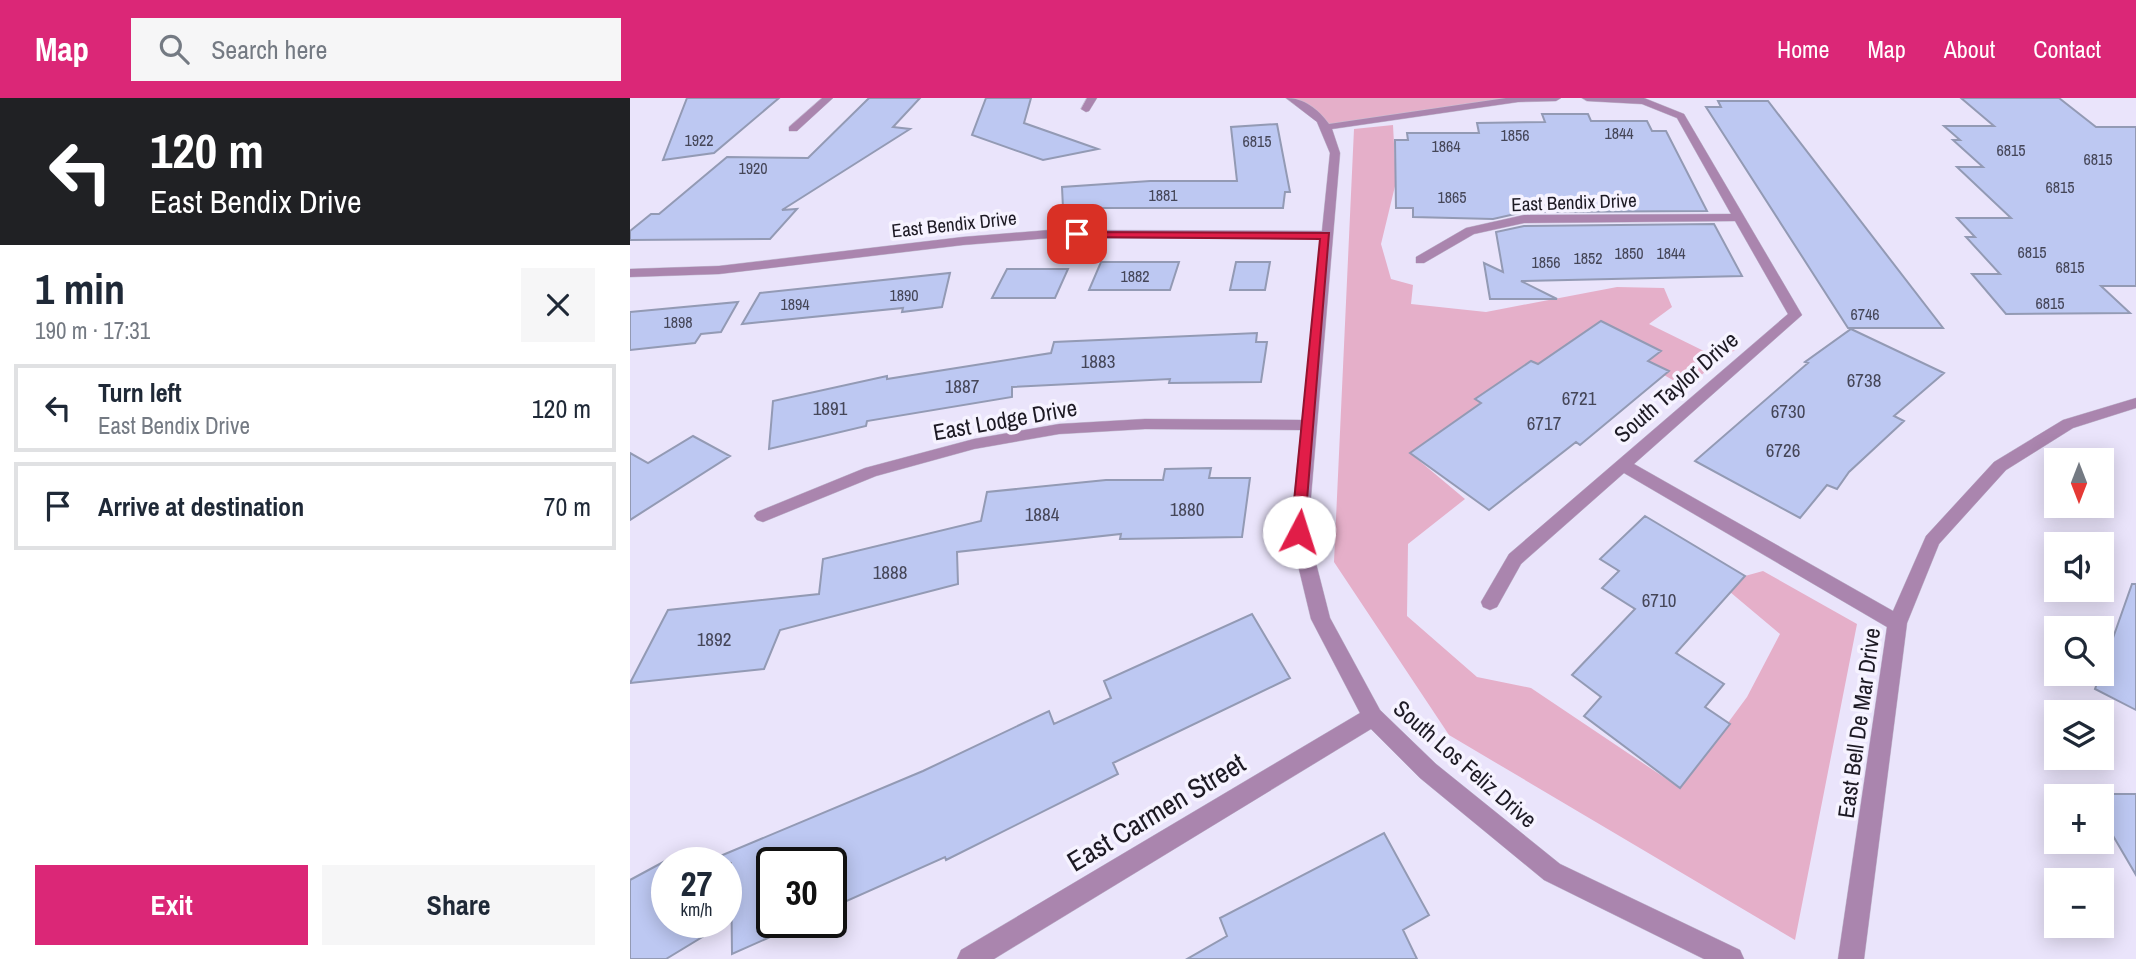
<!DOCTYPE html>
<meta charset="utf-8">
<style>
:root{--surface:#fff;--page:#f6f6f7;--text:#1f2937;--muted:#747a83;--line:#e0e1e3;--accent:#db2777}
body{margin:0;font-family:"Archivo Narrow",sans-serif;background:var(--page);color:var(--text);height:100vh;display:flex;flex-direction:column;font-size:26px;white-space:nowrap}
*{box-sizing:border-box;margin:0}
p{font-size:23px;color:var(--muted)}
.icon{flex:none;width:38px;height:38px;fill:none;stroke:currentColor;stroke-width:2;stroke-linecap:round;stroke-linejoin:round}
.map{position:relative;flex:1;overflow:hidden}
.details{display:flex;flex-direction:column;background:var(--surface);width:630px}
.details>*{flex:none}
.top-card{background:#202124;color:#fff;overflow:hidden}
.needle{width:46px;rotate:180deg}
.buttons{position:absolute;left:1414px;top:350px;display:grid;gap:14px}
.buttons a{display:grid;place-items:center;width:70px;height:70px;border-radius:0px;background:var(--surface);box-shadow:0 4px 18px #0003;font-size:35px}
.speed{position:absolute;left:21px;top:749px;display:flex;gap:14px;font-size:35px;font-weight:700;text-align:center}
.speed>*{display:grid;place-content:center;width:91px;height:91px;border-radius:50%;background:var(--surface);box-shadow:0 4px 18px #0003;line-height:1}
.speed small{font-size:18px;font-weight:400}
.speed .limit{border:4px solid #111;border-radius:10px;background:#fff;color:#111}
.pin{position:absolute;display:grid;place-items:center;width:60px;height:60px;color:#fff;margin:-30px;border-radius:14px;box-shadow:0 4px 10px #0006}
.me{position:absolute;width:77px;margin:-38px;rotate:5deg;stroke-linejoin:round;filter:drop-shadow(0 0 5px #0008)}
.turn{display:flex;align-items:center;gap:24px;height:147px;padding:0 35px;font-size:32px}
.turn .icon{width:91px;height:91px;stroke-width:2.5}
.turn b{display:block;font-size:49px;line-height:60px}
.round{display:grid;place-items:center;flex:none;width:74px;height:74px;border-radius:0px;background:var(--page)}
.summary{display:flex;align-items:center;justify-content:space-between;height:119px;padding:0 35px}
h1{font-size:42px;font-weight:800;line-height:52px}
.button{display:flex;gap:14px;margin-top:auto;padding:14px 35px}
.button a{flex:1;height:80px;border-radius:0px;background:var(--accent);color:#fff;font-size:28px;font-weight:800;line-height:80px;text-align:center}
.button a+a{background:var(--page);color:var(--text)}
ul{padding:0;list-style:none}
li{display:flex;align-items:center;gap:21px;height:88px;margin:0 14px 10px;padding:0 21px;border:4px solid var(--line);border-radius:0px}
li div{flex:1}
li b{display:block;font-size:26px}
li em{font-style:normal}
header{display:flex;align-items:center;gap:42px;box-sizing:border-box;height:98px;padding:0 35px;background:var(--accent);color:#fff}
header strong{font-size:33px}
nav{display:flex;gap:38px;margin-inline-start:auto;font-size:24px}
.search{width:490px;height:63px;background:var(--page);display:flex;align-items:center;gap:18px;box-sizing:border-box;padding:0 24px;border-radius:0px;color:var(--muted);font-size:26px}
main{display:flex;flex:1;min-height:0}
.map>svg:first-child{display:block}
.green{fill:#e5afc9}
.building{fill:#bdc8f2;stroke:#939ab4;stroke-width:2}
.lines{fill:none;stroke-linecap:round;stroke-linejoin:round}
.minor-casing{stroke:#c5c0d4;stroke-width:1}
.minor{fill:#aa85ae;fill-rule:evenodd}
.route{fill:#e11d48;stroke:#92132f;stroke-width:2}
.labels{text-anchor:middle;stroke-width:7;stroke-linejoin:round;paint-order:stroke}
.far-number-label{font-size:16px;fill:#454658}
.far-street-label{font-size:19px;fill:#1d1a24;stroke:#f6f3ff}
.number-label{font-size:19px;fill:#454658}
.street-label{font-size:23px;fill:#1d1a24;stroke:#f6f3ff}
.near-street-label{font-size:28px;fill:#1d1a24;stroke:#f6f3ff}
</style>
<header>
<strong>Map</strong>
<div class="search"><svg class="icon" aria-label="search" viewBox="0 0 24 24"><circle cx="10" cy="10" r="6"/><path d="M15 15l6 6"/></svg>Search here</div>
<nav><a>Home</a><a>Map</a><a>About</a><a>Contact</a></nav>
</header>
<main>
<section class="details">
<div class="top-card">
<div class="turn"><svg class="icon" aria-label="left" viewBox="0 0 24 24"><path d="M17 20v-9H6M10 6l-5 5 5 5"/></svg><div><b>120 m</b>East Bendix Drive</div></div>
</div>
<div class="summary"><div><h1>1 min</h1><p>190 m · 17:31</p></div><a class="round"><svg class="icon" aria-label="close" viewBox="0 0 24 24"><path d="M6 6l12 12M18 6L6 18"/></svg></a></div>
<ul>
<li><svg class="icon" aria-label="left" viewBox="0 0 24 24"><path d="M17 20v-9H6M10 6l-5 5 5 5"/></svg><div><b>Turn left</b><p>East Bendix Drive</p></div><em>120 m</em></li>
<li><svg class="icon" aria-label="arrive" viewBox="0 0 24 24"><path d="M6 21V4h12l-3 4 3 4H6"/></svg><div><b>Arrive at destination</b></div><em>70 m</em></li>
</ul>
<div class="button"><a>Exit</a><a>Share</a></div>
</section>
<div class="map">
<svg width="1506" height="861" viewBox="0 0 1506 861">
<rect width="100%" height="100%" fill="#eae4fb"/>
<path class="green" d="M661,0H926L888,1L698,29L682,12Z
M763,27L766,84L751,146L761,181L783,187L781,206L856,214L987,189L1034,190L1042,209L1019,226L1080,256L1098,243L1109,249L1055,289L1034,277L1038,273L1018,263L1030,253L971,223L780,355L835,401L778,446L777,518L847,579L901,590L1050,690L1117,599L1150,536L1100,494L1115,478L1133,473L1227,526L1165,842L819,637L704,464L724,31Z"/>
<path class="building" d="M57,0H149L84,55L33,62Z
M239,0H290L263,29L280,31L152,112L167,111L140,141L0,142V133L21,116H29L97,59L178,60Z
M356,0H401L394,25L468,51L413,62L342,37Z
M1331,0H1429L1466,29H1506V188H1471L1500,215L1376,216L1342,176H1370L1336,139H1345L1327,120H1381L1327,69H1353L1323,42H1330L1314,28H1364Z
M1088,3H1138L1313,230H1218L1076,9H1091Z
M912,16H958L961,23H1017L1022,33H1036L1077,113L894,114L863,121L783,119V110H766L765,42H778L777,35H849L847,25L915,24Z
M647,26L660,94H655L653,110H433L432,89L520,83H607L601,29Z
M1084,126L1112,178L891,183L927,201H860L854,165L873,174L866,134L894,128Z
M471,164H549L540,192H459Z
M606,164H640L635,192H600Z
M377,171H438L425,200H362Z
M320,175L312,209L272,214L273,210L112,226L130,195Z
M108,204L91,234L71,236L65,245L0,252V214Z
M971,223L1031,253L1018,263L1039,273L950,347L946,344L859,412L780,355L851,305L845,301L901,263L908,266Z
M1221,231L1314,275L1264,318L1274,323L1219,374L1207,391L1197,387L1170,420L1065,363L1178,265L1175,264Z
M627,235L626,244H637L631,284L539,285L540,281L382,289V299L237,323L236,328L139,351L143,303L257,278V281L421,255L424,244Z
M63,338L100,358L0,422V355L18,365Z
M581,370L579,380H620L612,439L490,441L491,436L327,454L328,486L150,532L134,571L0,585L38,512L189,496L193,461L351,423L357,394L476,382H533L535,371Z
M1015,418L1115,478L1046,555L1094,586L1075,609L1100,626L1050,690L954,618L971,599L942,577L1005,511L972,490L989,473L970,461Z
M1502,486H1506V612L1465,591Z
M622,516L660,580L483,665L488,676L316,762L315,759L201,810V765H142V824H174L102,856L101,765L76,764L293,673L419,613L424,626L481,600L474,583Z
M1472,696H1506V777L1472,719Z
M754,735L799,817L773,832L787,861H557L597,838L590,820Z
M37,762V824H97L36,861H0V782Z"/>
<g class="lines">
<g class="minor-casing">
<path id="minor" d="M192,0H203L167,33H159V29Z
M457,0H467L459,13L456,14L451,11Z
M656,0C674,0 688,11 699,26L876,0H931L926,3L888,4L702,31L710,55L678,434L700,520L750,612L806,666L930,766L1110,852L1114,861H1074L914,782L790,680L741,631L364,861H327L331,852L730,615L681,521L660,434L671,332L515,331L429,336L344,351L246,378L133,424L127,422L124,418L127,414L235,370L344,341L429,326L515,321L672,322L691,141L420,140L333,147L89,176L0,179V171L89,168L333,139L420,132L692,133L700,55L687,24Z
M952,0H1014L1054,16L1172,217L1004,366L1263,513L1296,438L1364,364L1433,322L1506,300V310L1443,330L1376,372L1309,446L1277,525L1234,861H1208L1257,529L994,375L891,466L867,509L860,512L853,509L851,504L879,456L1158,216L1105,123L894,125L844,136L794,165H786V159L836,130L894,117L1101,116L1047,20L1012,6L957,3Z"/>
</g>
<use href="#minor" class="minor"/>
</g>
<path class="route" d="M444,134L699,135L674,438H663L661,434L690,141L447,139L442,136Z"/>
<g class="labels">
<g class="far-number-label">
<text x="989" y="41">1844</text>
<text x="885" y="43">1856</text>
<text x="69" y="48">1922</text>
<text x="627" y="49">6815</text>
<text x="816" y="54">1864</text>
<text x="1381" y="58">6815</text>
<text x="1468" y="67">6815</text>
<text x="123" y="76">1920</text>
<text x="1430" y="95">6815</text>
<text x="533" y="103">1881</text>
<text x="822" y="105">1865</text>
<text x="1402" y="160">6815</text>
<text x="999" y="161">1850</text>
<text x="1041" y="161">1844</text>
<text x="958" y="166">1852</text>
<text x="916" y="170">1856</text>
<text x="1440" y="175">6815</text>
<text x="505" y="184">1882</text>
<text x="274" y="203">1890</text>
<text x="1420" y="211">6815</text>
<text x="165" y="212">1894</text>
<text x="1235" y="222">6746</text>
<text x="48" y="230">1898</text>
</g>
<g class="far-street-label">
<text transform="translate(944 104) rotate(-2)" y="7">East Bendix Drive</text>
<text transform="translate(324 126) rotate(-6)" y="7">East Bendix Drive</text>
</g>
<g class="number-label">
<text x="468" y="270">1883</text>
<text x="1234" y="289">6738</text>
<text x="332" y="295">1887</text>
<text x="949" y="307">6721</text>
<text x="200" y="317">1891</text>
<text x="1158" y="320">6730</text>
<text x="914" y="332">6717</text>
<text x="1153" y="359">6726</text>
<text x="557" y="418">1880</text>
<text x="412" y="423">1884</text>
<text x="260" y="481">1888</text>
<text x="1029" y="509">6710</text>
<text x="84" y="548">1892</text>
</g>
<g class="street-label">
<text transform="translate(1046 289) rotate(-41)" y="8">South Taylor Drive</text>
<text transform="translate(375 322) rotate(-10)" y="8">East Lodge Drive</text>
<text transform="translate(1229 625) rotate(-82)" y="8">East Bell De Mar Drive</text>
<text transform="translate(835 666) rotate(41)" y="8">South Los Feliz Drive</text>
</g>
<g class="near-street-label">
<text transform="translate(526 714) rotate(-31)" y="10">East Carmen Street</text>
</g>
</g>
</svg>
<div class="buttons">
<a><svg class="needle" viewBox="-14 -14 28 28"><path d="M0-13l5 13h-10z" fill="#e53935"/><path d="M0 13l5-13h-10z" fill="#747a83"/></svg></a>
<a><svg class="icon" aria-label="sound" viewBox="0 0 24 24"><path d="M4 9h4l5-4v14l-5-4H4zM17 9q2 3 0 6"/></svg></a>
<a><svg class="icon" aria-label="search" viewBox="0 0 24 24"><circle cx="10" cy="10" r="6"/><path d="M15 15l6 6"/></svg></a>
<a><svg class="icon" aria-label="layers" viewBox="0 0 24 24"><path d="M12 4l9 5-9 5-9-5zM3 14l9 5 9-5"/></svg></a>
<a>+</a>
<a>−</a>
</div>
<div class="speed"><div>27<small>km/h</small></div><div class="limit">30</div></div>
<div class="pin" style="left:447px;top:136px;background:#d93025"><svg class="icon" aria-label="arrive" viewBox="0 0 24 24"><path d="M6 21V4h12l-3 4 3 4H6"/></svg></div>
<svg class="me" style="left:669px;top:434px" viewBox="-20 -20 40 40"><circle r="19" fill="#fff"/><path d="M0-13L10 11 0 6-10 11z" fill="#e11d48"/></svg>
</div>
</main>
